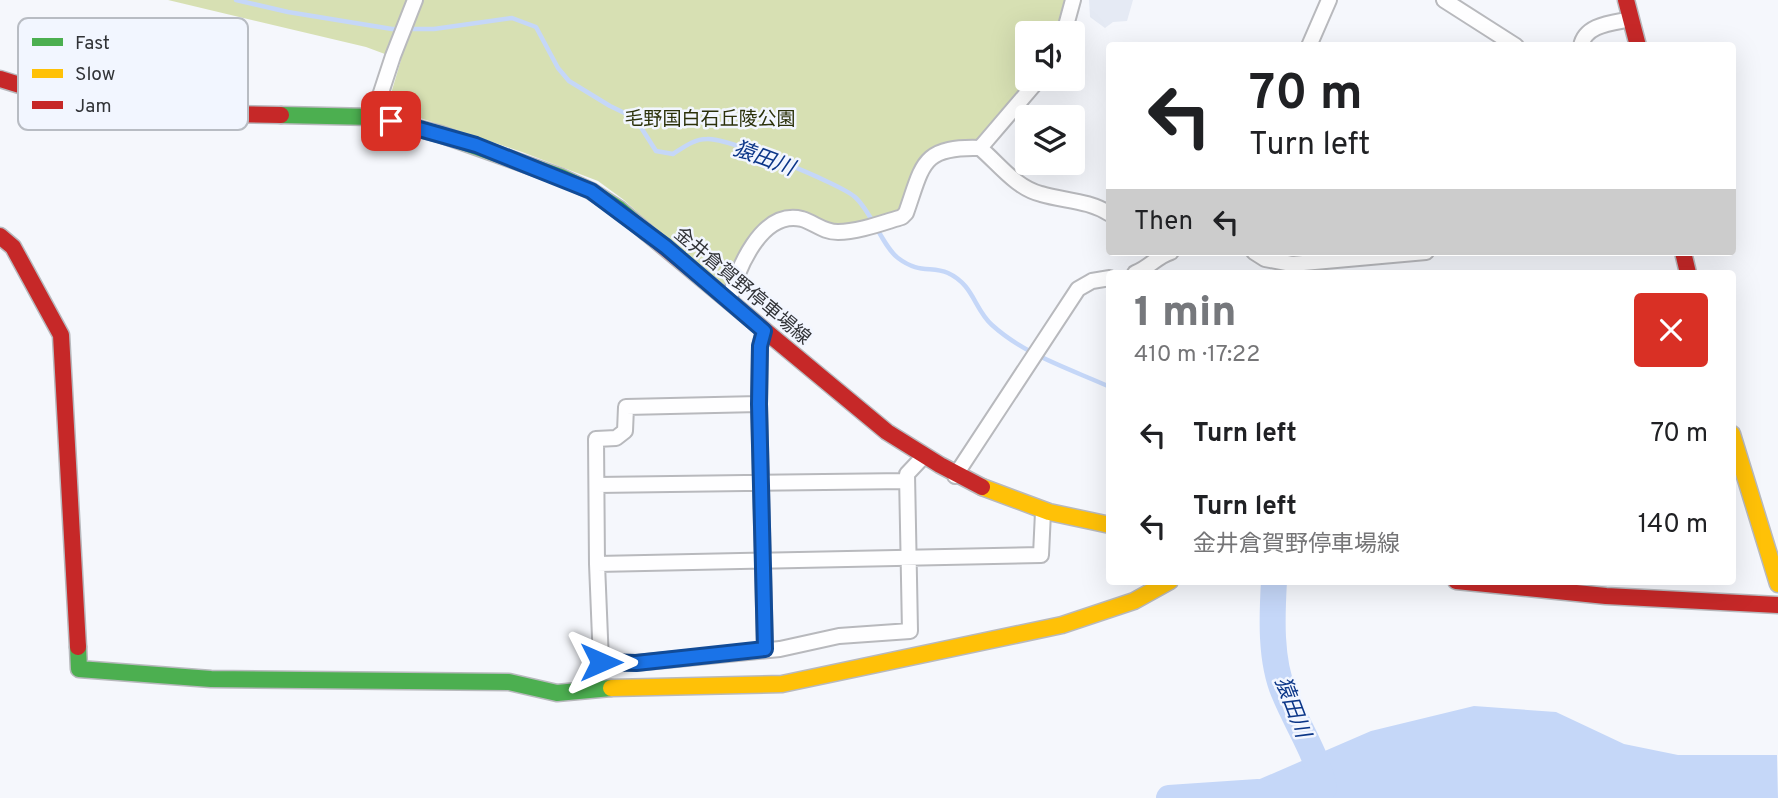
<!DOCTYPE html>
<meta charset="utf-8">
<style>
:root{--surface:#fff;--page:#f2f2f2;--text:#202124;--muted:#757577;--accent:#76787c}
body{margin:0;font-family:Overpass,"Noto Sans JP",sans-serif;background:var(--page);color:var(--text);height:100vh;display:flex;flex-direction:column;font-size:26px;white-space:nowrap}
*{box-sizing:border-box;margin:0}
p{font-size:23px;color:var(--muted)}
.icon{flex:none;width:38px;height:38px;fill:none;stroke:currentColor;stroke-width:2;stroke-linecap:round;stroke-linejoin:round}
.map{position:relative;flex:1;overflow:hidden}
.drawer{position:absolute;left:1106px;top:270px;width:630px;height:315px;display:flex;flex-direction:column;background:var(--surface);border-radius:7px;box-shadow:0 7px 28px #0002}
.drawer>*{flex:none}
.banner{position:absolute;left:1106px;top:42px;width:630px;height:214px;border-radius:7px;box-shadow:0 7px 28px #0002;background:#fff;color:var(--text);overflow:hidden}
.buttons{position:absolute;left:1015px;top:21px;display:grid;gap:14px}
.buttons a{display:grid;place-items:center;width:70px;height:70px;border-radius:7px;background:var(--surface);box-shadow:0 7px 28px #0002;font-size:35px}
.pin{position:absolute;display:grid;place-items:center;width:60px;height:60px;color:#fff;margin:-30px;border-radius:14px;box-shadow:0 4px 10px #0006}
.me{position:absolute;width:77px;margin:-38px;rotate:90deg;stroke-linejoin:round;filter:drop-shadow(0 0 5px #0008)}
.turn{display:flex;align-items:center;gap:24px;height:147px;padding:0 28px;font-size:32px}
.turn .icon{width:91px;height:91px;stroke-width:2.5}
.turn b{display:block;font-size:49px;line-height:60px}
.then{display:flex;align-items:center;height:66px;padding:0 28px;background:#0003;gap:14px;font-size:26px}
.round{display:grid;place-items:center;flex:none;width:74px;height:74px;border-radius:7px;background:var(--page)}
.summary{display:flex;align-items:center;justify-content:space-between;height:119px;padding:0 28px}
h1{font-size:42px;font-weight:800;line-height:52px;color:var(--accent)}
ul{padding:0;list-style:none}
li{display:flex;align-items:center;gap:21px;height:91px;padding:0 28px}
li div{flex:1}
li b{display:block;font-size:26px}
li em{font-style:normal}
.map>svg:first-child{display:block}
.built{fill:#e5eaf4}
.green{fill:#d7e0b3}
.water{fill:#c5d7f8}
.lines{fill:none;stroke-linecap:round;stroke-linejoin:round}
.stream{stroke:#c5d7f8;stroke-width:4.5}
.river{stroke:#c5d7f8;stroke-width:26}
.street-casing{stroke:#b8b9bd;stroke-width:18}
.fast-casing{stroke:#b8b9bd;stroke-width:19}
.slow-casing{stroke:#b8b9bd;stroke-width:19}
.jam-casing{stroke:#b8b9bd;stroke-width:19}
.street{stroke:#fefeff;stroke-width:14}
.fast{stroke:#4caf50;stroke-width:16}
.slow{stroke:#ffc107;stroke-width:16}
.jam{stroke:#c62828;stroke-width:16}
.route-casing{stroke:#114b97;stroke-width:18}
.route{stroke:#1a73e8;stroke-width:12}
.labels{text-anchor:middle;stroke-width:5;stroke-linejoin:round;paint-order:stroke}
.park-label{font-size:19px;fill:#2b310a;stroke:#f2f6ff}
.street-label{font-size:19px;fill:#313337;stroke:#f2f6ff}
.water-label{font-size:21px;font-style:italic;fill:#0b3688;stroke:#f2f6ff}
.key{fill:#f2f6ff;stroke:#b8bcc3;stroke-width:2}
.key-label{font-size:19px;fill:#313337}
</style>
<div class="map">
<svg width="1778" height="798" viewBox="0 0 1778 798">
<rect width="100%" height="100%" fill="#f5f7fc"/>
<path class="built" d="M1089,0H1133L1127,21L1113,22L1105,28L1090,17Z"/>
<path class="green" d="M168,0H1068L1061,33H1027V79H1035L980,142L964,140L938,147L900,215L841,229L810,214L784,211L751,237L728,294L624,200L598,181L522,152L387,107L401,60L366,47Z"/>
<path class="water" d="M1474,706L1556,712L1624,744L1678,755H1777L1778,798H1216L1371,731Z"/>
<g class="lines">
<path class="stream" d="M236,0L288,12L392,29H434L512,18L536,27L558,68L569,81L610,106L635,118L656,151L673,154C684,147 694,139 707,139C726,137 841,184 855,197C871,211 883,247 898,258C919,274 931,266 948,273C974,285 974,309 992,325C1025,355 1070,369 1110,387"/>
<path class="river" d="M1274,581C1272,616 1270,660 1284,693C1297,725 1317,754 1324,788
M1169,798L1258,792"/>
<g class="street-casing">
<path id="street" d="M1444,0L1516,46
M1064,33L1073,0
M1309,46L1329,0
M1581,46C1585,24 1613,23 1631,19
M373,117L393,56L415,0
M980,148L1039,79
M1254,252L1265,259L1292,264L1426,252
M1135,273C1149,268 1157,256 1171,252
M729,301C737,270 761,209 802,219C815,223 823,232 838,232C858,232 882,223 902,217L906,213C923,165 921,146 980,148C999,164 1016,188 1041,194C1065,201 1088,200 1110,214
M764,331L760,346L759,404L626,407L625,431L616,438L596,439L597,564L1041,555L1043,512
M759,404L765,649
M955,476L1078,289L1092,281L1110,278
M597,485L907,481
M597,564L601,662L636,663L780,649L839,636L910,631L907,474L923,457"/>
</g>
<g class="fast-casing">
<path id="fast" d="M281,115L373,117L440,134L561,177L591,191L619,209L646,232
M78,647L79,669L211,679L509,682L557,693L611,688"/>
</g>
<g class="slow-casing">
<path id="slow" d="M1732,434L1778,584
M982,487L1049,512L1110,525
M611,688L782,684L1062,625L1134,601L1170,581"/>
</g>
<g class="jam-casing">
<path id="jam" d="M1626,0L1638,46
M0,79L78,103L156,113L281,115
M646,232L887,432L940,465L982,487
M0,236L13,247L61,335L78,647
M1683,252L1688,273
M1456,581L1606,596L1778,605"/>
</g>
<use href="#street" class="street"/>
<use href="#fast" class="fast"/>
<use href="#slow" class="slow"/>
<use href="#jam" class="jam"/>
</g>
<g class="lines">
<g class="route-casing">
<path id="route" d="M391,121L476,145L591,191L666,247L764,331L760,346L759,404L765,649L636,663L601,662"/>
</g>
<use href="#route" class="route"/>
</g>
<g class="labels">
<g class="park-label">
<text x="710" y="125">毛野国白石丘陵公園</text>
</g>
<g class="street-label">
<text transform="translate(743 285) rotate(40)" y="7">金井倉賀野停車場線</text>
</g>
<g class="water-label">
<text transform="translate(764 158) rotate(20)" y="7">猿田川</text>
<text transform="translate(1293 707) rotate(69)" y="7">猿田川</text>
</g>
</g>
<rect x="18" y="18" width="230" height="112" rx="10" class="key"/>
<rect x="32" y="38" width="31" height="8" fill="#4caf50"/>
<rect x="32" y="69" width="31" height="9" fill="#ffc107"/>
<rect x="32" y="101" width="31" height="8" fill="#c62828"/>
<g class="key-label">
<text x="75" y="49">Fast</text>
<text x="75" y="80">Slow</text>
<text x="75" y="112">Jam</text>
</g>
</svg>
<div class="buttons">
<a><svg class="icon" aria-label="sound" viewBox="0 0 24 24"><path d="M4 9h4l5-4v14l-5-4H4zM17 9q2 3 0 6"/></svg></a>
<a><svg class="icon" aria-label="layers" viewBox="0 0 24 24"><path d="M12 4l9 5-9 5-9-5zM3 14l9 5 9-5"/></svg></a>
</div>
<div class="pin" style="left:391px;top:121px;background:#d93025"><svg class="icon" aria-label="arrive" viewBox="0 0 24 24"><path d="M6 21V4h12l-3 4 3 4H6"/></svg></div>
<svg class="me" style="left:601px;top:662px" viewBox="-20 -20 40 40"><path d="M0-17L14 15 0 8-14 15z" fill="#1a73e8" stroke="#fff" stroke-width="4"/></svg>
<div class="banner">
<div class="turn"><svg class="icon" aria-label="left" viewBox="0 0 24 24"><path d="M17 20v-9H6M10 6l-5 5 5 5"/></svg><div><b>70 m</b>Turn left</div></div>
<div class="then">Then<svg class="icon" aria-label="left" viewBox="0 0 24 24"><path d="M17 20v-9H6M10 6l-5 5 5 5"/></svg></div>
</div>
<section class="drawer">
<div class="summary"><div><h1>1 min</h1><p>410 m · 17:22</p></div><a class="round" style="background:#d93025;color:#fff"><svg class="icon" aria-label="close" viewBox="0 0 24 24"><path d="M6 6l12 12M18 6L6 18"/></svg></a></div>
<ul>
<li><svg class="icon" aria-label="left" viewBox="0 0 24 24"><path d="M17 20v-9H6M10 6l-5 5 5 5"/></svg><div><b>Turn left</b></div><em>70 m</em></li>
<li><svg class="icon" aria-label="left" viewBox="0 0 24 24"><path d="M17 20v-9H6M10 6l-5 5 5 5"/></svg><div><b>Turn left</b><p>金井倉賀野停車場線</p></div><em>140 m</em></li>
</ul>
</section>
</div>
